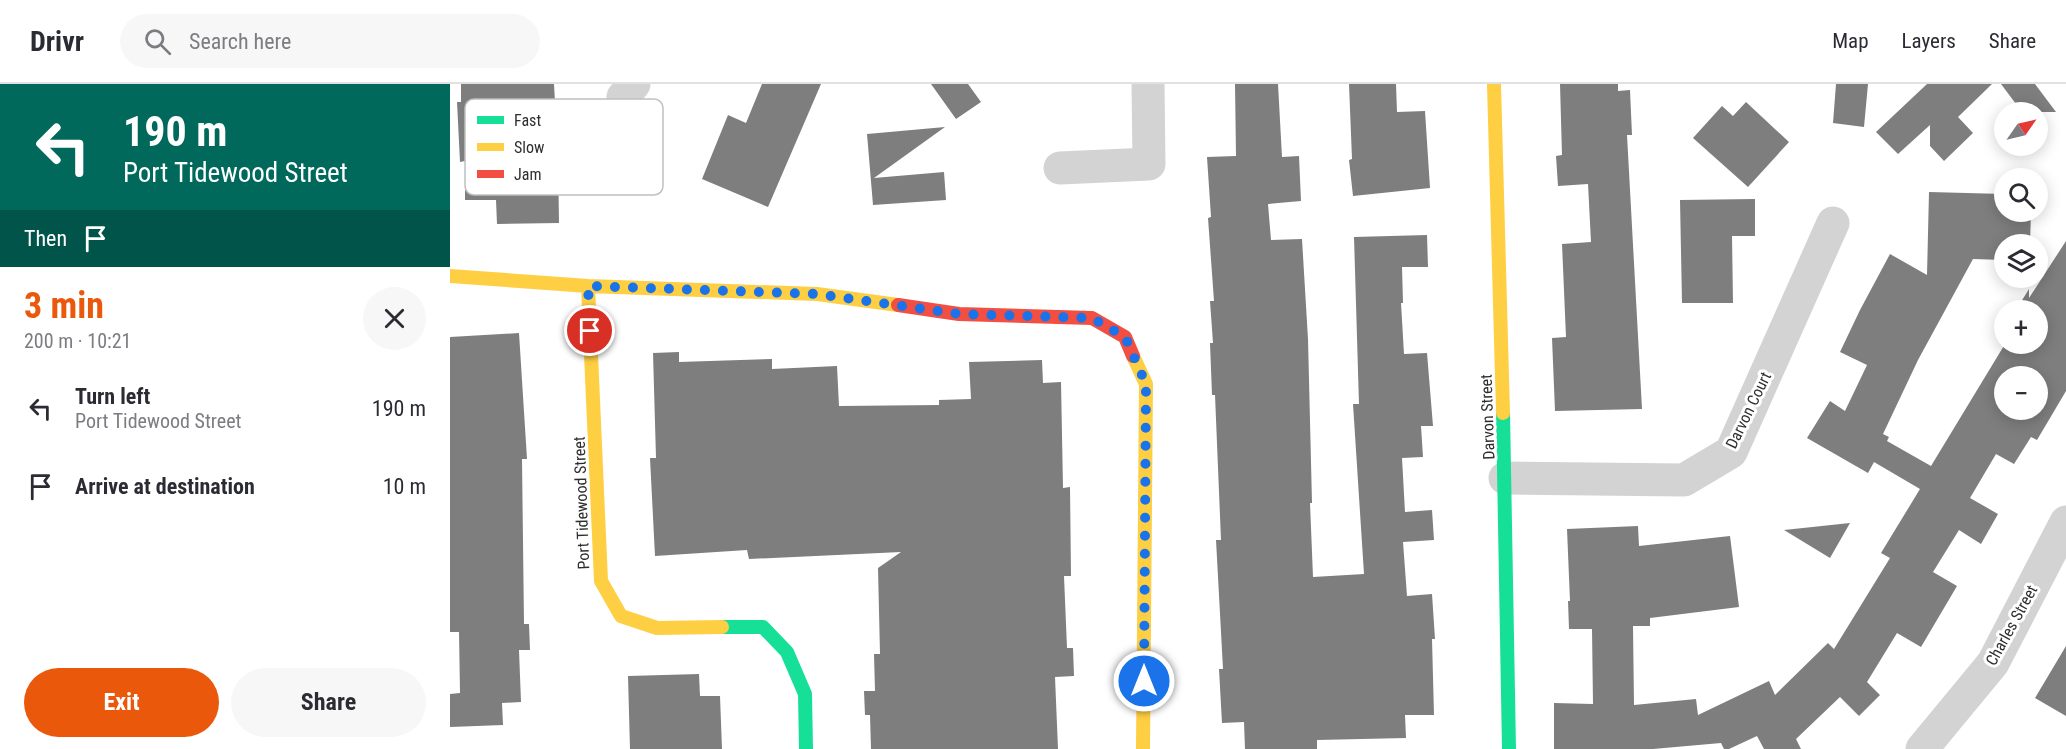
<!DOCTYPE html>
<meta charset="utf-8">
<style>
:root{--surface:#fff;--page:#f7f7f7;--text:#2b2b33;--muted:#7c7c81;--line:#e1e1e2;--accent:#ea580c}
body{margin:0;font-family:"Roboto Condensed",sans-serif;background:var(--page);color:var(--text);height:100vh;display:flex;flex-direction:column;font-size:22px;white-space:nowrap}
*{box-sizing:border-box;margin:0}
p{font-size:20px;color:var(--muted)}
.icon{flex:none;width:33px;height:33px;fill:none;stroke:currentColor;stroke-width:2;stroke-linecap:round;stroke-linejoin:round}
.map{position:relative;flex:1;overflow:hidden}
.panel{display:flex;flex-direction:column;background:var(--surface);width:450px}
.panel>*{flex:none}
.banner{background:#00695c;color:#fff;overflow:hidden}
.needle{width:39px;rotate:56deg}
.fabs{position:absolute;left:1544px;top:18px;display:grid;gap:12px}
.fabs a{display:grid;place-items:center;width:54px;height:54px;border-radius:50%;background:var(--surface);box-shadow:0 3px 15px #0003;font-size:30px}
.pin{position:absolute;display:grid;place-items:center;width:51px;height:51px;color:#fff;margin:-26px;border:3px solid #fff;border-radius:50%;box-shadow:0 2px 6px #0007}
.me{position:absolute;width:66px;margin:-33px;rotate:0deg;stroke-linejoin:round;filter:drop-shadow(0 0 4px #0008)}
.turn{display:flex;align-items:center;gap:21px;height:126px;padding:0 24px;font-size:27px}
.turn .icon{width:78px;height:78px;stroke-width:2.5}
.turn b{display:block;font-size:42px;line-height:51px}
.then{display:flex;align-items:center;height:57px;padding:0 24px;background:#0003;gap:12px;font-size:22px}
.round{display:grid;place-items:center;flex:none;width:63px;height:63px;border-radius:32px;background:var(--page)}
.summary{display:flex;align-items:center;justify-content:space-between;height:102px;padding:0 24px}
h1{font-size:36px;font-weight:700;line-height:45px;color:var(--accent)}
.button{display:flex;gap:12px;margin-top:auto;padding:12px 24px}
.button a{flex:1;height:69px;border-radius:36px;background:var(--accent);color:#fff;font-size:24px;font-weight:700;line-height:69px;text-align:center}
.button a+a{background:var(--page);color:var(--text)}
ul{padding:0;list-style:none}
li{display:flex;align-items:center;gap:18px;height:78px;padding:0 24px}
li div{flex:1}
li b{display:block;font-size:22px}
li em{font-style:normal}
header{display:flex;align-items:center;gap:36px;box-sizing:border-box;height:84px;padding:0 30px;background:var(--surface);border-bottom:2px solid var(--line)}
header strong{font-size:28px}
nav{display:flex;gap:33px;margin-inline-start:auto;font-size:21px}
.search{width:420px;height:54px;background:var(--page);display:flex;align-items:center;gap:15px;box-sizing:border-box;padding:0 21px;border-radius:33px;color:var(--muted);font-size:22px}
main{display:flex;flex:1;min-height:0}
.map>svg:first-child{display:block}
.building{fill:#7e7e7e;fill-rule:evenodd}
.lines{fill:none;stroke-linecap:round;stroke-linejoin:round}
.street{stroke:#d3d3d3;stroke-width:33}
.fast{stroke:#16e098;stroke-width:14}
.slow{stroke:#ffcf43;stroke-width:14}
.jam{stroke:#f24e42;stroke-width:14}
.route{stroke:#1a73e8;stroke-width:10;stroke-dasharray:0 18}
.labels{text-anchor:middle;stroke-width:6;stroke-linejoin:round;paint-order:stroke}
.street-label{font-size:16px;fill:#2e2e2e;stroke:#fff}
.key{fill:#fff;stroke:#c0c0c0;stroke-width:1.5}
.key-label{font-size:16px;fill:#2e2e2e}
</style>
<header>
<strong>Drivr</strong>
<div class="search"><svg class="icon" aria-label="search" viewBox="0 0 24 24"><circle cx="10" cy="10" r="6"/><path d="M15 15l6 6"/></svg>Search here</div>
<nav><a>Map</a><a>Layers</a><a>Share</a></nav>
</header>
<main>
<section class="panel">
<div class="banner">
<div class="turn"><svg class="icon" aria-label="left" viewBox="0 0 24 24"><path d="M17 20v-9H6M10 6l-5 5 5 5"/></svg><div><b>190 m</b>Port Tidewood Street</div></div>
<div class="then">Then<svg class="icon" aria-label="arrive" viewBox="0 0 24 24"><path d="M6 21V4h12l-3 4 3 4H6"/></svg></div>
</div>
<div class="summary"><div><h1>3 min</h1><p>200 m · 10:21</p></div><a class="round"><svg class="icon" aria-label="close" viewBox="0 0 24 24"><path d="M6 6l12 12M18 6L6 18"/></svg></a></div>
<ul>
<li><svg class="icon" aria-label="left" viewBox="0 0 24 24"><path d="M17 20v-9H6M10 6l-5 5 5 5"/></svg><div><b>Turn left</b><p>Port Tidewood Street</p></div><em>190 m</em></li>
<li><svg class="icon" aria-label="arrive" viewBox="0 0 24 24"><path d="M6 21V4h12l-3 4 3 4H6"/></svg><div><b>Arrive at destination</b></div><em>10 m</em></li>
</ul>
<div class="button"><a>Exit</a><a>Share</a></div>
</section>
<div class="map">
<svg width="1616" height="665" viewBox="0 0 1616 665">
<rect width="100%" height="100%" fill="#fff"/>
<path class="building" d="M11,0H104L108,73L109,139L47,140L46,116H15V77L10,78L7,18H11Z
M312,0H371L318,123L252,95L278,31L296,39Z
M481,0H518L531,18L506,35Z
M785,0H828L832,73L849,72L851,117L818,120L821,156L852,155L858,255L862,419H860L863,493L914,490L903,320H909L904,153L977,151L978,183H952L953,219H951L954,270L977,269L983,342H971L973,373L952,374L955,428L982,426L984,456L953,458L957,512L982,510L985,555H982L984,631H955L956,654L867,656V665H795L794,638L772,639L769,585H773L766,456H771L765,311H762L760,259H763L760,217H764L758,134L761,133L757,73L786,72Z
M899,0H946L947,28L975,27L980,104L903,112L899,76L902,75Z
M1110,0H1168V7L1180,6L1182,51H1177L1192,325L1105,327L1102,254L1116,253L1112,160L1141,158L1138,100L1108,102L1106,72L1112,71Z
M1386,0H1418L1414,43L1383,39Z
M1477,0H1542L1508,33L1523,49L1494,77L1480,62V41L1448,70L1426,48Z
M1551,0H1585L1606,28H1572Z
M1296,18L1339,58L1298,103L1243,54L1272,22L1283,32Z
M495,43L424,94L494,88L496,116L423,121L417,50Z
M1479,108L1554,110V128H1581L1580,160H1554V176L1523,175L1468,276L1433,350L1439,353L1437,357L1481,382L1555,260H1587V226H1566L1579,205V214L1616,157V307L1587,356L1581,353L1564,380L1546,370L1520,414L1548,430L1531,460L1509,446L1483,488L1507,502L1471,563L1447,549L1417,598L1430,611L1409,632L1390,613L1346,655L1351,665H1314L1307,652L1279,665H1274L1271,659L1203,665H1104V619L1143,620L1142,545H1119L1118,517H1120L1117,445L1188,442L1189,462L1280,452L1289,523L1200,534V542H1183L1184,621L1246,615L1248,631L1319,597L1325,611L1378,559L1384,565L1440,474L1431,469L1470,405L1424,378L1418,389L1357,354L1380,317L1395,327L1417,281L1390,268L1410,226L1440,170L1477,191ZM1554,292H1587V326H1554Z
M1305,115V152H1282L1283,219H1232L1230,116Z
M69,249L77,375H72L74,540H79L80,566H69L71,618L52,619L53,641L0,643V610L10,609L9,548H0V253Z
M229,268V278L322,275V285L387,282L389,322L489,321V316L521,315L519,278L592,276L593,299L611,298L613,404L620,403L621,492H614L617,564H623L624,592L605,593L608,665H421L420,631H415L414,607H425L424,570H430L428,484L451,468L299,475L297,466L205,472L200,374H206L203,269Z
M1400,439L1380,474L1334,446Z
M1616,562V632L1585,614Z
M249,590L250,612H270L272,665H180L178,592Z"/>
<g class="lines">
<path class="street" d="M173,13L184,0
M610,84L699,80L698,0
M1055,394L1234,396L1281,368L1383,139
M1472,665L1543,579L1616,438"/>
<path class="fast" d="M1053,329L1059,665
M272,543H313L337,568L355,610L356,665"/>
<path class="slow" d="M1044,0L1053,329
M0,192L138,202L367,210L448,221
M138,202L151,497L171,532L207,544L272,543
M683,272L696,300L693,665"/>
<path class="jam" d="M448,221L509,230L642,234L675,253L683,272"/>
</g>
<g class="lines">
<path class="route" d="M140,247L138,202L367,210L509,230L642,234L675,253L696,300L694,597"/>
</g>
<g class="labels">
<g class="street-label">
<text transform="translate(1298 326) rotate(-64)" y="6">Darvon Court</text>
<text transform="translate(1037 333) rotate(-92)" y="6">Darvon Street</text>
<text transform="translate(131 419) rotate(-92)" y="6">Port Tidewood Street</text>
<text transform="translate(1561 541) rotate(-61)" y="6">Charles Street</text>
</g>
</g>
<rect x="15" y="15" width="198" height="96" rx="9" class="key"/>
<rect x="27" y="32" width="27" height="8" fill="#16e098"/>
<rect x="27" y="59" width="27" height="8" fill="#ffcf43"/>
<rect x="27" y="86" width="27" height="8" fill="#f24e42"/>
<g class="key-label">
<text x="64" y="42">Fast</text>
<text x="64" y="69">Slow</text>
<text x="64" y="96">Jam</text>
</g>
</svg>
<div class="fabs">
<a><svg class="needle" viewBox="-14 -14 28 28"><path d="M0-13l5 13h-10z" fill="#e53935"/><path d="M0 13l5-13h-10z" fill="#7c7c81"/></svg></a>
<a><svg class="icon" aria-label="search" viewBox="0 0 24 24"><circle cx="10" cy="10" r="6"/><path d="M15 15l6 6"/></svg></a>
<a><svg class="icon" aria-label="layers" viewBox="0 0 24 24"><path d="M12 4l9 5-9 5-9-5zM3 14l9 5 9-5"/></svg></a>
<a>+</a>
<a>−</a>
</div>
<div class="pin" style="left:140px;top:247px;background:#d93025"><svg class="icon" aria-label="arrive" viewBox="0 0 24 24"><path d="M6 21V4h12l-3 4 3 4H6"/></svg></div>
<svg class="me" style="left:694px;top:597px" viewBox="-20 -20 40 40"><circle r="17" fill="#1a73e8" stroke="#fff" stroke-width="3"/><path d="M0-11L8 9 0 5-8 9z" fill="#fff"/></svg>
</div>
</main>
